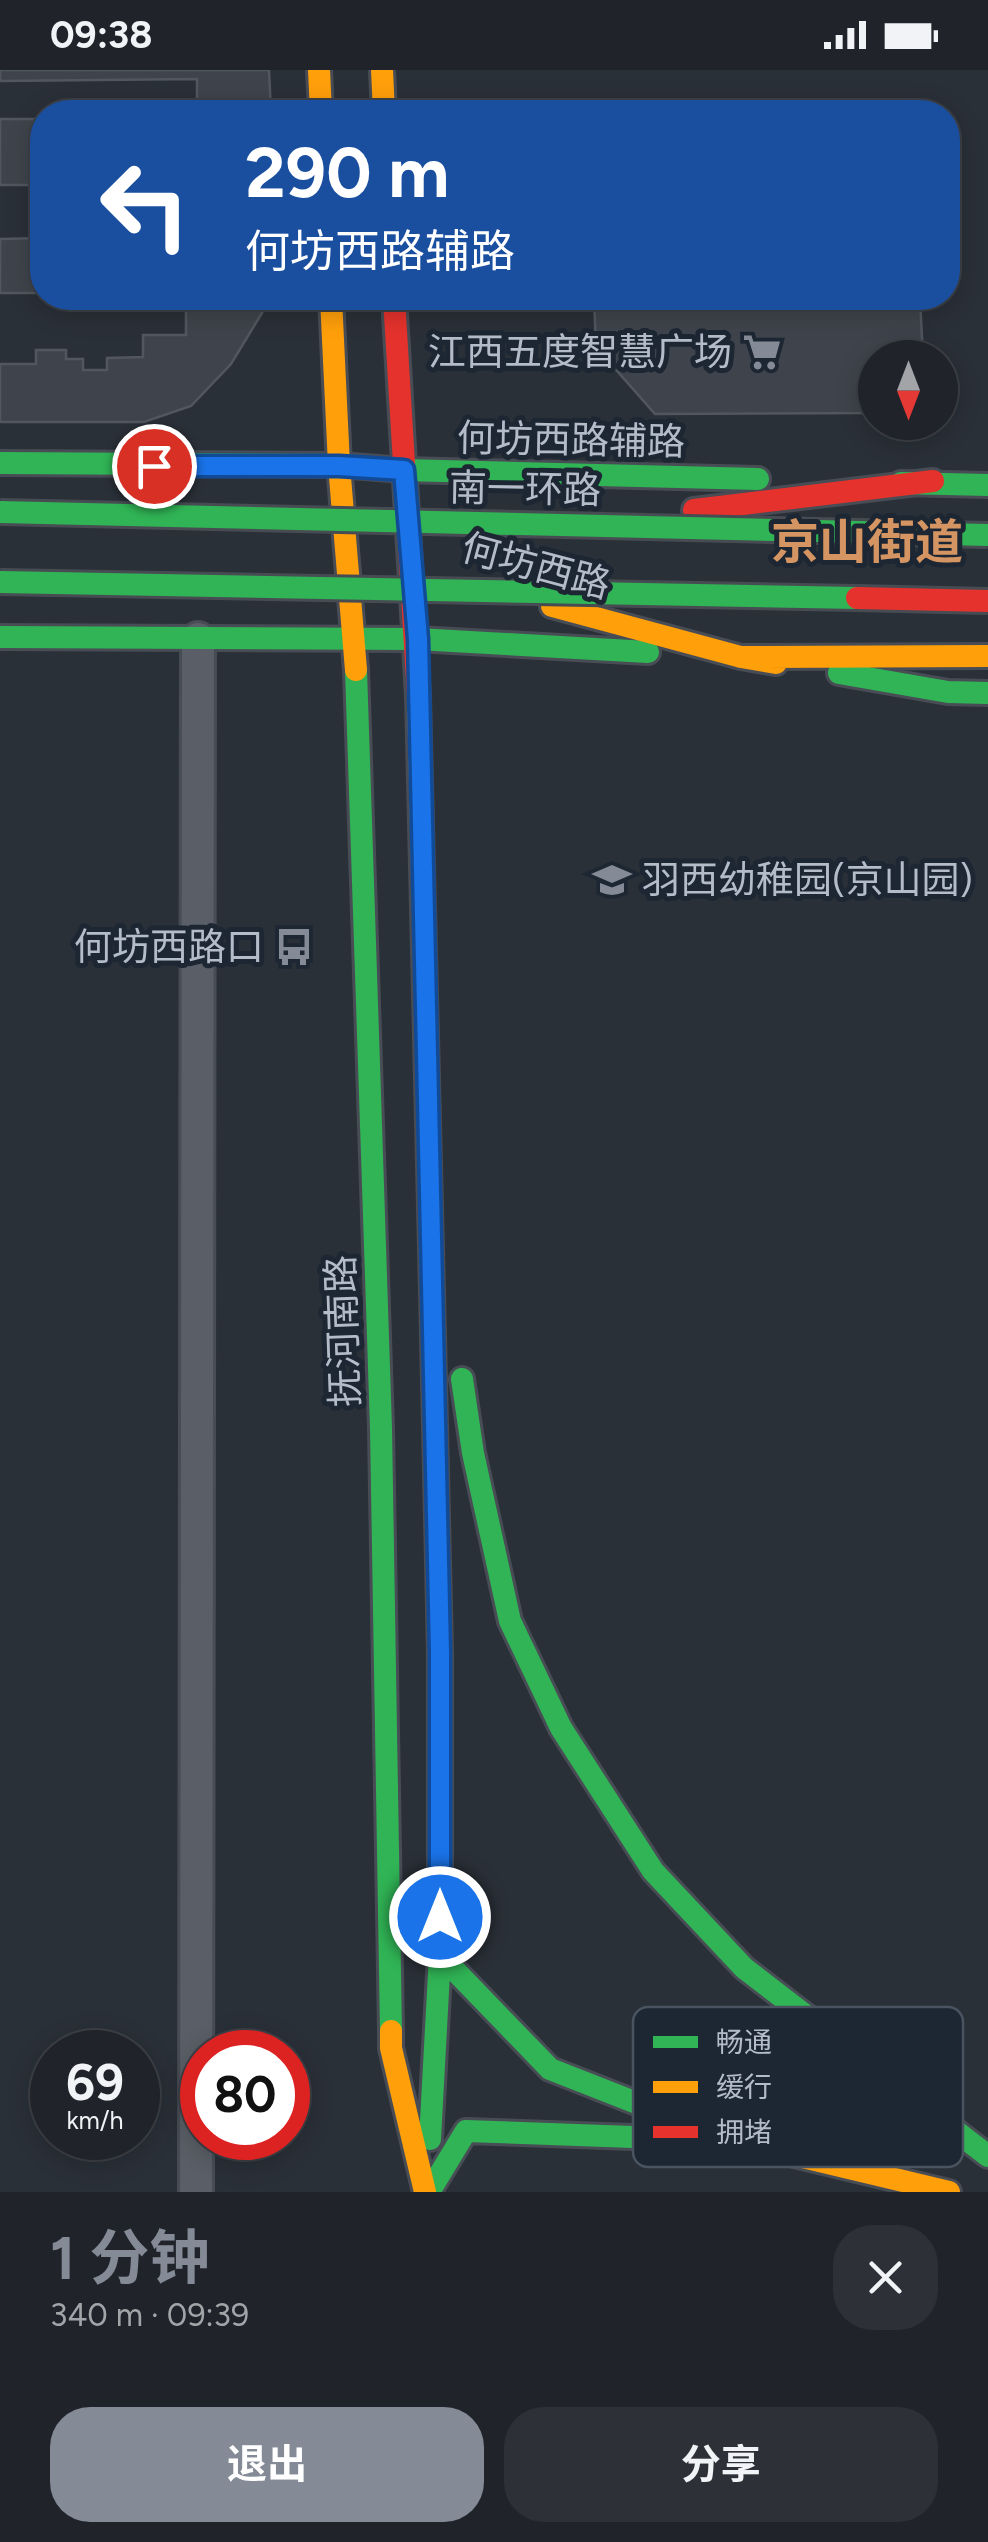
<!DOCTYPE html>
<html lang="zh">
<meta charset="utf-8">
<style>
:root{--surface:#20242a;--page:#2d3036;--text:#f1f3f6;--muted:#a2a4a8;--line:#3d4147;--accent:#848b96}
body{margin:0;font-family:Figtree,"Noto Sans SC",sans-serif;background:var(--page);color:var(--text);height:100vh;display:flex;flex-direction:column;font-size:38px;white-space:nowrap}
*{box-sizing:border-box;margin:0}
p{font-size:32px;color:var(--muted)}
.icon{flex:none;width:55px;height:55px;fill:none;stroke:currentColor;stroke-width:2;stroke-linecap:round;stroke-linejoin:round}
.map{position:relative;height:2122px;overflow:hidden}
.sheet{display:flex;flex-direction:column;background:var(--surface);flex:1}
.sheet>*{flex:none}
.hud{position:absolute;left:30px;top:30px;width:930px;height:210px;border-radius:40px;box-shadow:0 5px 25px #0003,0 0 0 2px var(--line);background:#1a4fa0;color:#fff;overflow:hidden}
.needle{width:65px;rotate:180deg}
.buttons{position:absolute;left:858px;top:270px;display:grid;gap:20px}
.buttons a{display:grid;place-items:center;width:100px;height:100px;border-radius:50%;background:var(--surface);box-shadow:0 5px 25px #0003,0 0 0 2px var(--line);font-size:50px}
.speed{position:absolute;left:30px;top:1960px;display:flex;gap:20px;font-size:50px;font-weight:700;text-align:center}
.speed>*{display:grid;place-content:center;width:130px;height:130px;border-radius:50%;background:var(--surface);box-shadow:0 5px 25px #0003,0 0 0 2px var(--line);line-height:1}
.speed small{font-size:25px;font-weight:400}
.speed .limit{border:15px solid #d22;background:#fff;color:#111}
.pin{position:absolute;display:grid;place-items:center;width:85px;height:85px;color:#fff;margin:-42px;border:5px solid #fff;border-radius:50%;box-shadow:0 2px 10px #0007}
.me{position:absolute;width:110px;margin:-55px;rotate:0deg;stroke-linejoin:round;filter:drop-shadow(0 0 8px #0008)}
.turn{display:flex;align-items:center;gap:35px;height:210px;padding:0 50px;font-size:45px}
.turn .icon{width:130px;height:130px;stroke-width:2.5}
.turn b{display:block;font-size:70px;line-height:85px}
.round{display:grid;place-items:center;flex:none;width:105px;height:105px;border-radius:40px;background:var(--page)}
.overview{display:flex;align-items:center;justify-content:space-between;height:170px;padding:0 50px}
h1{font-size:60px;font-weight:700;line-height:75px;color:var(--accent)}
.action{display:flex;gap:20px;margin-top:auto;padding:20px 50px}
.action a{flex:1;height:115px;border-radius:40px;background:var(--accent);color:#fff;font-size:40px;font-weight:700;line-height:115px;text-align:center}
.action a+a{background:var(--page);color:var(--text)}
.status{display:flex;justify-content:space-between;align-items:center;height:70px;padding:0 50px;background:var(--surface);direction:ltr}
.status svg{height:28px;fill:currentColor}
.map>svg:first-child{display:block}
.building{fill:#3f444c;stroke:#52575f;stroke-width:2.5}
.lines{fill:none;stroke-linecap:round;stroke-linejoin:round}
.street-casing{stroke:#484c55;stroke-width:38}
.fast-casing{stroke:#484c55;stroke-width:28}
.slow-casing{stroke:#484c55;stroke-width:28}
.jam-casing{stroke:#484c55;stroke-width:28}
.street{stroke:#5a5e66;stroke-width:32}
.fast{stroke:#30b455;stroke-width:22}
.slow{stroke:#ff9f0a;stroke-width:22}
.jam{stroke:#e5322d;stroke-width:22}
.fast-bridge-casing{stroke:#474c53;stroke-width:28;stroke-linecap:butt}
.jam-bridge-casing{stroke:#474c53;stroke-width:28;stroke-linecap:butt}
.fast-bridge{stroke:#30b455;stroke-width:22}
.jam-bridge{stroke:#e5322d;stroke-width:22}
.route-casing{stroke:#114b97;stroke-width:25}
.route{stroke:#1a73e8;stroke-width:18}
.labels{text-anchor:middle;stroke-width:10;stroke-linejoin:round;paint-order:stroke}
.poi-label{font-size:38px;fill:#b4bcc9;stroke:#1d2633;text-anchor:end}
.street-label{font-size:38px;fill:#b4bcc9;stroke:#1d2633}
.district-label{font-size:48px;font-weight:bold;fill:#d59563;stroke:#1d2633}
.key{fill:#1d2633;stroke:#4a5360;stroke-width:2.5}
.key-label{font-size:28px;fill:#b4bcc9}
</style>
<div class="status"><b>09:38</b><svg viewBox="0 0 49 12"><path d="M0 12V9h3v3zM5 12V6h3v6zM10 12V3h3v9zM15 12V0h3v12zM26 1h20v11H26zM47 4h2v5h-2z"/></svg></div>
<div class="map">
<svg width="988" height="2122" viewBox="0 0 988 2122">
<rect width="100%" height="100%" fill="#2a3038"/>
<path class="building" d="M0,0H269L271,42H197V9L0,11Z
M909,35V42H718Z
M0,49H42V115H0Z
M42,168V223H0V169Z
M211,228H267L262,243L231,294L191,336L144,352H0V294H36V280H66V289H83V300H107V288L143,287V265H186V239H211Z
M594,228H920L923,288H875V343L655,344L596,277Z"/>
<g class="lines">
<g class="street-casing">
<path id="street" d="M196,2122L198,569"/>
</g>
<g class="fast-casing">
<path id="fast" d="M0,393L339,395L404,400L758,409
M901,413L988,415
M0,567L417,569L648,582
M356,600L381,1358L391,1961
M839,603L948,622L988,623
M432,1222L440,1582V1885L550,1999L731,2070L765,2078
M462,1309L473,1383L510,1551L561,1658L653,1801L744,1898L988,2086
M430,2069L440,1885
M429,2122L466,2061L688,2069"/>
</g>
<g class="slow-casing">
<path id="slow" d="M319,0L321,42
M382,0L384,42
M331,228L339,395L356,600
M552,536L741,587L776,593
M741,587L988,586
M418,626L432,1222
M391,1961V1978L425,2122
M765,2078L949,2122"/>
</g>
<g class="jam-casing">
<path id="jam" d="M394,228L418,626
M694,440L933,411"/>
</g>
<use href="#street" class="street"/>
<use href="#fast" class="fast"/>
<use href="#slow" class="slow"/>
<use href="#jam" class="jam"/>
<g class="fast-bridge-casing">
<path id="fast-bridge" d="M0,442L988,465
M0,512L857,528"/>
</g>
<g class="jam-bridge-casing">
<path id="jam-bridge" d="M857,528L988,531"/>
</g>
<use href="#fast-bridge" class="fast-bridge"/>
<use href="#jam-bridge" class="jam-bridge"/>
</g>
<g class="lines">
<g class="route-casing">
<path id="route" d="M154,396H339L404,400L418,569L440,1582V1847"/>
</g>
<use href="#route" class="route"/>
</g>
<defs>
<g id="supermarket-bare" transform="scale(3)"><path d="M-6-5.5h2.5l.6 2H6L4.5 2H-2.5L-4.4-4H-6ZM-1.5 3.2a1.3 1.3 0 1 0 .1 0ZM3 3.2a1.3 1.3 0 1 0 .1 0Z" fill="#848b96" stroke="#1d2633" stroke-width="2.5" paint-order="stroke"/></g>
<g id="school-bare" transform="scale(3)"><path d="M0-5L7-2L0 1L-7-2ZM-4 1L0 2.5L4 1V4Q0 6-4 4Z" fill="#848b96" stroke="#1d2633" stroke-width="2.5" paint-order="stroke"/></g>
<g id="bus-bare" transform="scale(3)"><path d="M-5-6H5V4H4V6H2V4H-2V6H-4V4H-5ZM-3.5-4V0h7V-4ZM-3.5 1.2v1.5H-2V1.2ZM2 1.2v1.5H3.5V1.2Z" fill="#848b96" stroke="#1d2633" stroke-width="2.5" paint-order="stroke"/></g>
</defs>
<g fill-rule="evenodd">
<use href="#supermarket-bare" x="762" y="282"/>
<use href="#school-bare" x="612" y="810"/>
<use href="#bus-bare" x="294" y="877"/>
</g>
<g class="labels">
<g class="poi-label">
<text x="732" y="295">江西五度智慧广场</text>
<text x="642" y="823" text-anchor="start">羽西幼稚园(京山园)</text>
<text x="264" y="890">何坊西路口</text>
</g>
<g class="street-label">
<text transform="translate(571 370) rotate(1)" y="13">何坊西路辅路</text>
<text transform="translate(525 419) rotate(1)" y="13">南一环路</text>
<text transform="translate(536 496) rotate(15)" y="13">何坊西路</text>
<text transform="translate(343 1261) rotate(-92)" y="13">抚河南路</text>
</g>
<g class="district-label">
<text x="867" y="489">京山街道</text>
</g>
</g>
<rect x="633" y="1937" width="330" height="160" rx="15" class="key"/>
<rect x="653" y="1966" width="45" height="12" fill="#30b455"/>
<rect x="653" y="2011" width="45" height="12" fill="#ff9f0a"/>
<rect x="653" y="2056" width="45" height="12" fill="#e5322d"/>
<g class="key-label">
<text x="716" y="1982">畅通</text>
<text x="716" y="2027">缓行</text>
<text x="716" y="2072">拥堵</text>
</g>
</svg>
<div class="buttons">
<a><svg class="needle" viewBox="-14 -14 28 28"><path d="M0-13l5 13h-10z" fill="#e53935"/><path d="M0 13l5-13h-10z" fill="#a2a4a8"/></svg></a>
</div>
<div class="speed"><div>69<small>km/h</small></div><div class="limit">80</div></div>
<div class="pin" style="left:154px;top:396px;background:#d93025"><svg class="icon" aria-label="arrive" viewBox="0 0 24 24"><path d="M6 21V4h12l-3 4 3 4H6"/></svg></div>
<svg class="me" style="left:440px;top:1847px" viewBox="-20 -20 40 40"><circle r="17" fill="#1a73e8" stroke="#fff" stroke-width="3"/><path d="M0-11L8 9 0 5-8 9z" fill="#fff"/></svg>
<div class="hud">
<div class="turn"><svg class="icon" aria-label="left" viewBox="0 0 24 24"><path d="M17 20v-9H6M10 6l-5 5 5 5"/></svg><div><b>290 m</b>何坊西路辅路</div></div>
</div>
</div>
<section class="sheet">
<div class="overview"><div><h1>1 分钟</h1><p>340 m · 09:39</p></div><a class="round"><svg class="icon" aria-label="close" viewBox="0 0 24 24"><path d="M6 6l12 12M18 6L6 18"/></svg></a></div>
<div class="action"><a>退出</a><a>分享</a></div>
</section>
